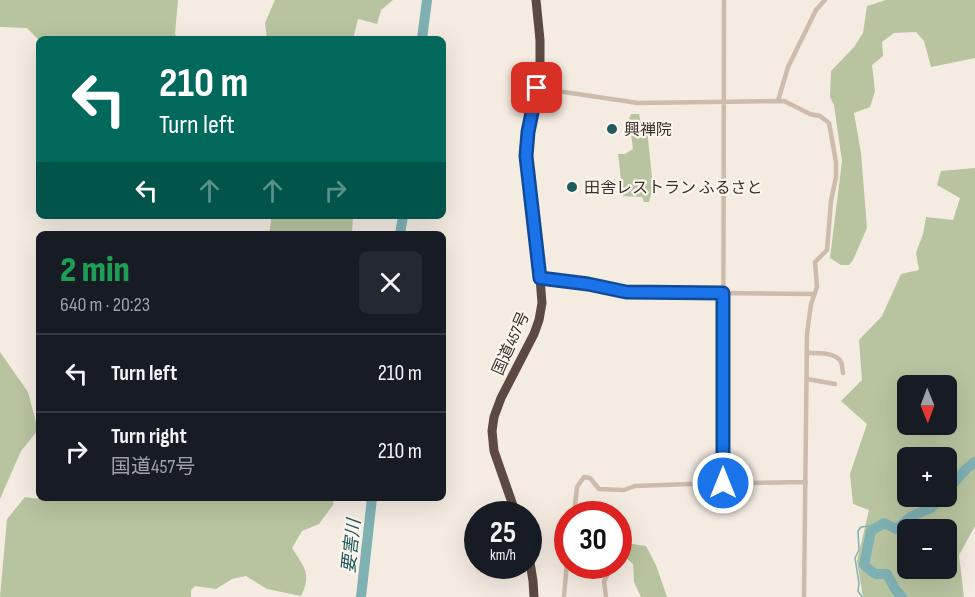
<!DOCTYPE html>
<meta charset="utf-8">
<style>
:root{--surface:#171b24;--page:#242831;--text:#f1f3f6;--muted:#9ea1a6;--line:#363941}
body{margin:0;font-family:"Sofia Sans Condensed","Noto Sans JP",sans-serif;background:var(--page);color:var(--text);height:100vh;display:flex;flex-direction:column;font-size:22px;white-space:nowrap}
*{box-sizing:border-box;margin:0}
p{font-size:20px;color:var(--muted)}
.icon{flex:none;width:33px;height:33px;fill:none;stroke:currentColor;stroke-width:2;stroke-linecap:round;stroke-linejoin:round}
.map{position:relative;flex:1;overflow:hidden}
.panel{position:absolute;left:36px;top:231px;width:410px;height:270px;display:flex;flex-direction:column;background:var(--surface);border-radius:9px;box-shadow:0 6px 24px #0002}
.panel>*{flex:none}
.guide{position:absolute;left:36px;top:36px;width:410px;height:183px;border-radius:9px;box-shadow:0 6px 24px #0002;background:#00695c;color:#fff;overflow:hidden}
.needle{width:39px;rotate:179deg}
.controls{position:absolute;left:897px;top:375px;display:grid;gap:12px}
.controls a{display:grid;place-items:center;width:60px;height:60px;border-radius:9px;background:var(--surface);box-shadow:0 6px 24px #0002;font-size:30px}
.speed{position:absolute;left:464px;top:501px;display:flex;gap:12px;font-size:30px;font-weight:700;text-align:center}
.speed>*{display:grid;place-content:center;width:78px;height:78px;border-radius:50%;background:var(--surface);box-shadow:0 6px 24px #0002;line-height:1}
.speed small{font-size:15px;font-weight:400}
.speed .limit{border:9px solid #d22;background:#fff;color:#111}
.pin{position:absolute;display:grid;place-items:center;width:51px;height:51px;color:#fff;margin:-26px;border-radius:12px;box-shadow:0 3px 9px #0006}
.me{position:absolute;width:66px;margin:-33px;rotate:0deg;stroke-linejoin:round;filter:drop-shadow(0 0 4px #0008)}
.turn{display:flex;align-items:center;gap:21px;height:126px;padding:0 24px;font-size:27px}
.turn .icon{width:78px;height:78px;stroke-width:2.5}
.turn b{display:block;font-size:42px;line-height:51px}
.lanes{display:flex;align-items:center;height:57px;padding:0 24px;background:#0003;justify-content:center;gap:30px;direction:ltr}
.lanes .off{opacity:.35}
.round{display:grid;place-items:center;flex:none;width:63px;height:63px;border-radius:9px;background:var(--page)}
.headline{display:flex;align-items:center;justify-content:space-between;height:102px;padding:0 24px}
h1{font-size:36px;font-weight:800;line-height:45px;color:#1e9e55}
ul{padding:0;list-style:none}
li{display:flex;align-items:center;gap:18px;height:78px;padding:0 24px;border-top:2px solid var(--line)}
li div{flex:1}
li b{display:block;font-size:22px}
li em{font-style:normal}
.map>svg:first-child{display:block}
.green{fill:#b8c4a0;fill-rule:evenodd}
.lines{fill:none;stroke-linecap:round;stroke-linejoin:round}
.stream{stroke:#7fb0b2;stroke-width:1.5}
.river{stroke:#7fb0b2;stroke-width:10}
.street{stroke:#cdbbac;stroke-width:4.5}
.highway{stroke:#5c4a42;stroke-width:9}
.route-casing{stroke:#114b97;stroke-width:15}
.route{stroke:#1a73e8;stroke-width:10}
.poi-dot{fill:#1f5a5e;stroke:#fbf5ee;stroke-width:2}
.labels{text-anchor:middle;stroke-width:4.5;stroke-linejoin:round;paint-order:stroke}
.poi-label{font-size:16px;fill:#3b302b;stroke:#fbf5ee;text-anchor:start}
.street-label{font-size:16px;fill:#3b302b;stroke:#fbf5ee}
.water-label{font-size:18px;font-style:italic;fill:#1f5a5e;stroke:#fbf5ee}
</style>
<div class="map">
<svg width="975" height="597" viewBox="0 0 975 597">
<rect width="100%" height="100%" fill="#f4ebe1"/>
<path class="green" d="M0,0H178L175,34L178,39H39V40L27,28L0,27Z
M275,0H393L381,10L377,24L358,19L353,39H267L265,23Z
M886,0H975V58L931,67L924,41L916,32L894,33L882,42L883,56L872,65L875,91L870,107L854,113L861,153L867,228L853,260L849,265H841L830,258L842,161L834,105L830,97L831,71L854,47L863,33L867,6Z
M631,114H639L641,124H643L644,129H647L653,187L649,202H644L642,197L623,196L618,154H625L633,149L629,119Z
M975,168V526L959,555L964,597H863L857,561L869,510L853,504L850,474L867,424L841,401L862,380L859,340L882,316L901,274L919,270L916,253L923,234L926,217L953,220L960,198L937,185L941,171ZM908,386H946V424H908ZM908,458H946V496H908ZM908,530H946V568H908Z
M271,216H353L352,234H269L271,222Z
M0,352L28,392L38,430L21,451L0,499Z
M25,497L54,501L57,498H334L333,505L319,524L302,531L292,548C304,567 312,574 301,596L267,589L246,576L232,579L216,589L195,586L191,590V597H0L7,519Z
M618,542L646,546L656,565L667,597H641L634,582L633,564L619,552Z"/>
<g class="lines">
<path class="stream" d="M862,597L858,591L859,583L855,558L859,550L858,531L861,527L881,525"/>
<path class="river" d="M422,39L427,0
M400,234L403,216
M946,492L965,470L975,462
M361,597L372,498
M902,597L895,589L887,574H875L864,565L871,531L884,523L896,529L912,516L931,508L943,496"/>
<path class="street" d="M537,88L638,103L784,101L810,114L820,116L829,123L836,162V177L831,201L827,250L815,262L817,287L811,304L807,334L804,597
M778,101L788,67L816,10L825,0
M540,278L588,284L626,292L814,294
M807,353C817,353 836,352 841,362C843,366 842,369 843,373
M807,379L835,384
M723,483L724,0
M574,514L577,487L584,477L590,478L599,489L624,490L635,486L690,484L806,482
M564,597L567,562
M606,597L604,581L607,576L609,566"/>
<path class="highway" d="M516,514L494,451L492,431L494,417L501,398L534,334L539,320L542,303L540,278L526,156L528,132L540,63V40L536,0
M528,550L533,581L534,597"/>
</g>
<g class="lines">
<g class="route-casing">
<path id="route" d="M537,88L528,132L526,156L540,278L588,284L626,292L723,293V483"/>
</g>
<use href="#route" class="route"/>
</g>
<g class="poi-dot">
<circle cx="612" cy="129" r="6"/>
<circle cx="572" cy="187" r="6"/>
</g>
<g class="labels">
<g class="poi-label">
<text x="624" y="135">興禅院</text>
<text x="584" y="193">田舎レストラン ふるさと</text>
</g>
<g class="street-label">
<text transform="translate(510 343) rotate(-66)" y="6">国道457号</text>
</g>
<g class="water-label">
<text transform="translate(351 546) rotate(-84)" y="6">要害川</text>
</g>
</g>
</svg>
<div class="controls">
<a><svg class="needle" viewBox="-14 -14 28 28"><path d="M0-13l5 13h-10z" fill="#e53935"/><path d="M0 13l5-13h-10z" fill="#9ea1a6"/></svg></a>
<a>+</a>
<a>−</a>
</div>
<div class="speed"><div>25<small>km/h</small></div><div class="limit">30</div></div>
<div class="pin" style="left:537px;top:88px;background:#d93025"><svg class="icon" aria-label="arrive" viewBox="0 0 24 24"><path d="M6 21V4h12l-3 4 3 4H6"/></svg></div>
<svg class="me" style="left:723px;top:483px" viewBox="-20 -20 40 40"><circle r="17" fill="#1a73e8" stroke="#fff" stroke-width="3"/><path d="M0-11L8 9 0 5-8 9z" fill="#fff"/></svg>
<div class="guide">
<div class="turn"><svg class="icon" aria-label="left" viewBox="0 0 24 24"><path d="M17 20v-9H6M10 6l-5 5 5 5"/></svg><div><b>210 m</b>Turn left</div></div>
<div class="lanes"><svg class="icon" aria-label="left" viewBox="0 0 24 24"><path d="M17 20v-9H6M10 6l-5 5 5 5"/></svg><svg class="icon off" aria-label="ahead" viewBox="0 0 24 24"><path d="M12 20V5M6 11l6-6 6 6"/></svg><svg class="icon off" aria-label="ahead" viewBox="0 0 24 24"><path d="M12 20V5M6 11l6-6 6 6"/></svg><svg class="icon off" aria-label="right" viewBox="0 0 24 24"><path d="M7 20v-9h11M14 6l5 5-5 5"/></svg></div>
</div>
<section class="panel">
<div class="headline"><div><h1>2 min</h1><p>640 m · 20:23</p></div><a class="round"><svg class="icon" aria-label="close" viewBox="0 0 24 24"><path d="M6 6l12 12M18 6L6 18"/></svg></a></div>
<ul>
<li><svg class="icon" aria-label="left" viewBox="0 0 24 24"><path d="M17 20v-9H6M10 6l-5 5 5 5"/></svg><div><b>Turn left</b></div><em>210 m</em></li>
<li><svg class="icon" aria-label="right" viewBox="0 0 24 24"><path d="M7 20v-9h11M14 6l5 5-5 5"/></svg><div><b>Turn right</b><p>国道457号</p></div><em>210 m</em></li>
</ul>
</section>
</div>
